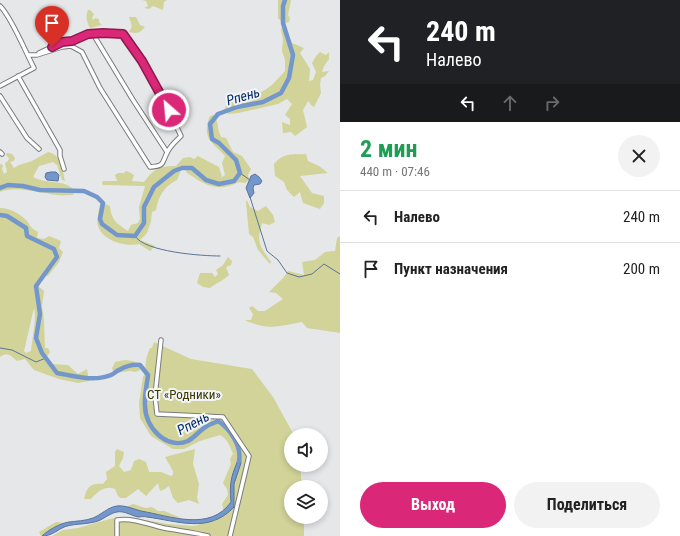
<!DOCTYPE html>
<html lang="ru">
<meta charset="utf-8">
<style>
:root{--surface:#fff;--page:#f2f2f2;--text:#222;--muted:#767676;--line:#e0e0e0;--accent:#db2777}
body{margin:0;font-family:"Roboto Condensed",sans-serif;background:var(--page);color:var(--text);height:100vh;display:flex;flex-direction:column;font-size:15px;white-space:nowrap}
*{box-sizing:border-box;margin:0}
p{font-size:13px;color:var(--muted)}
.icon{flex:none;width:22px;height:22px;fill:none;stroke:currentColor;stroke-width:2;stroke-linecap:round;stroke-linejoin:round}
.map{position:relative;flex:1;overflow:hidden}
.details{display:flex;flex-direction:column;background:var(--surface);width:340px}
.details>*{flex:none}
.top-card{background:#202124;color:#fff;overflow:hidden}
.controls{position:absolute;left:284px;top:428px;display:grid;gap:8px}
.controls a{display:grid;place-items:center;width:44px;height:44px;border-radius:50%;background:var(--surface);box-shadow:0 2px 6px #0003;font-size:20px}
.pin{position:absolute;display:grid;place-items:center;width:34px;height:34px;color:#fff;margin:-41px -17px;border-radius:50% 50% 50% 0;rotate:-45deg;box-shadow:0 0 4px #0007}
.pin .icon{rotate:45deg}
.me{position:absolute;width:44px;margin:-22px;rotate:333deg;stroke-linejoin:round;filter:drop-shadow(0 0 3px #0008)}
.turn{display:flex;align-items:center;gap:14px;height:84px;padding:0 20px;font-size:18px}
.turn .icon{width:52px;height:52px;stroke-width:2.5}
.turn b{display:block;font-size:28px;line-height:34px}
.lanes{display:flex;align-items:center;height:38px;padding:0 20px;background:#0003;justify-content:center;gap:20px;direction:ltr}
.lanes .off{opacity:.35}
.round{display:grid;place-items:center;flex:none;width:42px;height:42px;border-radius:21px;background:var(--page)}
.head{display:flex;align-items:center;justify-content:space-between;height:68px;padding:0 20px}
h1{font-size:24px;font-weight:700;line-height:30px;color:#1e9e55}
.primary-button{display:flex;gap:8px;margin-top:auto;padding:8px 20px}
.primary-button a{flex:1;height:46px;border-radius:24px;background:var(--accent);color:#fff;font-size:16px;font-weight:700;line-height:46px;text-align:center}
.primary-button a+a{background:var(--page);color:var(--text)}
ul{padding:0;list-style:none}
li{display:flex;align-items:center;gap:12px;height:52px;padding:0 20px;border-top:1px solid var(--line)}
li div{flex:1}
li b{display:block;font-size:15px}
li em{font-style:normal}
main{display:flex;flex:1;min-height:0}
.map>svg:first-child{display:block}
.green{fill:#d1d398;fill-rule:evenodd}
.water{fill:#7397cd;stroke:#5a7399}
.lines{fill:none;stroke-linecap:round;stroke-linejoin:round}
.stream{stroke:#5a7399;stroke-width:1}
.river{stroke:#7397cd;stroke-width:4.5}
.minor-casing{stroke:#7b7b7d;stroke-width:5.5}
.minor{stroke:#fff;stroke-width:3.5}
.route-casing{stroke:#8e194d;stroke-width:10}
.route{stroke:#db2777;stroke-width:7}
.labels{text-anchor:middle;stroke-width:4;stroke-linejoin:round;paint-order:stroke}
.park-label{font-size:13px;fill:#383800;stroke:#f3f4f6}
.water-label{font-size:14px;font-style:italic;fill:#002a69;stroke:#f3f4f6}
</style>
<main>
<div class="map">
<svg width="340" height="536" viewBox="0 0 340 536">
<rect width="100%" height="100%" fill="#e6e7e9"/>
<path class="green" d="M142,0H167L164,2L163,10L153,6L149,9L144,8L148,6L146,1Z
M278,0H291L288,15L290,18L289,22L283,24L292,43L304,48L300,53L310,69L309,81L313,80L316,72L312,63L316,56L320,52L326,55L329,52V59L324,66L322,72L329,71L325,76L321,78L320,85L321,93L314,107L312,106L308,101L303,110L307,127L295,136L291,132L283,133L282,122L290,125V119L285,115L292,104L287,99L278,104L238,113L229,114L224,112L226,105L233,99L244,100L265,90L272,85L285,71V60L282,51L283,39L281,30L283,23L278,18Z
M88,10H90L94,14L92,18L93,20L95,18L99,19V22L102,25L90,28C87,22 85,17 88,10Z
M129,17H136L140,25L145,27C140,33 137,34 129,32L132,26Z
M214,115C219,123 217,129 221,137L226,138L233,152L242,156L251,169L248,175L249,180L245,183L239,182C218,193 204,185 186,172L187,168H182L177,180C164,186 158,197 156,210L152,212L151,221L147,233L140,240L155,246L150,251L139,244C125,247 103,241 98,226C96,220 99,210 100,204L103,203L110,206C111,220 117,224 128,231L131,225L138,223L140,219L139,207L145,186L103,185L102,183L103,181H117L115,175L118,173H124L126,171L129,172L134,175L132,181L144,182C154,169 159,166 176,166L183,158L190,157L194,159L198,156L219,167L222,177L225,175L222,163L225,156C212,142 201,138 210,116Z
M48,152C62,155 62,168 65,181L62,180L57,165L53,162L39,166L33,177C47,185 64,178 75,191L73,195C67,195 62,196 57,195C41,193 14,185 0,192V164L3,165L2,169L4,174L7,172L5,163L8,161L9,158L6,155L7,153L12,154L15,158L14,161L10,162L14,168L19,165L32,161Z
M306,154L308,161L319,166L328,173L300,176L312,193L324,196V203L320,209L303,203L300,192L294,197L287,190L284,182L275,176L274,164C284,152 292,155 306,154Z
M247,200L250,207L258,211L266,206L273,215L275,222L269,225L262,223C256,243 260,246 271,262L270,264L258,250L253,237L249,234L246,202Z
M0,208C10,208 19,213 26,220C31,226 30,228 38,232L37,238L44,239L49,236L61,241L59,248L63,252L59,262L48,276L42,275L39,287L44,291L42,306L44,320L45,348H48L50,352L46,358L51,364L68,365L78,374L87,369L89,381L78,383L59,379L34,370L25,359L17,361C11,356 7,351 0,357ZM34,308C37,317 32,340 31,351L26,353L24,351Z
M340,236V333L307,328L302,322C279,326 267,331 245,320H251L253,314L249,308L252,306L258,311H265L283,299L276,293L269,292L284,277L288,271L304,275L302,262L315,260L325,252L335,251L337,238Z
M228,257L232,261L231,265L226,267L229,275C223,281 216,283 210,288L203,287L197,283L200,273H212L215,277L218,274L216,270L223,265Z
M154,342L191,359L252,369L273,397L294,435H291V465H300L302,487H291V517H304V536H52L63,530L78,528L113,518L127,517L168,524L193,526L199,525V523L215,521L230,508V504L224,511L222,504L228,495L227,489L223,483L231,464L230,459L233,454C230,447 228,439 220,435L200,441L184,449H173L151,436L140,418L139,403L143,377L146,372C144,364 147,355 150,348H152Z
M125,360L133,361L143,368L136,372L130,371L114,373L112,368L115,362Z
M117,449L124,452L123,458L119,466L124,472L131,470L134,461L139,459L146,462L149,472H161L171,476L173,475V471L165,457L195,449L193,464L199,484L197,498L199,504L189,500L178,503L173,498L169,486L163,490L160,491L158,483L146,496L138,489L126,498H121L118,496L115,489C105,485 97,492 91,499H84C87,487 90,483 103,484L107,479L106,472L115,466V452Z
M133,504L146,508L152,507L158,511H164L179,517L178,519L169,518L126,507Z
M56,522L64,523L41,536L39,532Z"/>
<path class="water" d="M51,172H56L59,175L58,181L47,180L45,177L46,173Z
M255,174L259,177L262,181L260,184L254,185L253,188L254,193L250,198L246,188L251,176Z
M240,455L241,463L234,484V507C209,534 178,521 147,517C144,516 141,517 138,517C133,516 128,513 123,512C113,510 106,518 98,521C87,525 71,523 62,528C55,532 50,536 42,536C48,530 61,523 69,522C76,521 85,521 93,518C101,515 108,507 117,506C125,505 133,509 141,511C170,516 210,532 231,502C229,480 232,475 240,455Z"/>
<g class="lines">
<path class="stream" d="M240,173L250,180
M250,197L267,251L278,260L287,273L299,277L312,274L324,264L340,274
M135,236C144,252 202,256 220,256
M0,348L12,350L36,362L46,358"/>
<path class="river" d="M0,188L8,185L23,186L40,190L84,191L97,197L103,203L100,219L102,224L117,235L135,236L144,223V207L154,187L174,171L182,168H192L206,180L219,184L234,181L240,173L236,160L219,143L212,139L210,124L218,114L237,107L263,102L281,93L289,78L293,55L283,23V6L285,0
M0,215L7,216L26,228L27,236L54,249L57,257L36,286L40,314L36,338L42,353L57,373C74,376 94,382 111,375C114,374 116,371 119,370C126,366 132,364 140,365L148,375C147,385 144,396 145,406C145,427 166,450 188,441C195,437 200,430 207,426C210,424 215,423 218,421C230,429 242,446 239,461"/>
<g class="minor-casing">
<path id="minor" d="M0,6C11,16 26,53 34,68L0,86
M39,53L62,42L73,41L88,34H93L133,100L167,152
M28,55H37L62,47L71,46L82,52L100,88L150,167C166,166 161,163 168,151C171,145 176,141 181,136C164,100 146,66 123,34L103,33L93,34
M18,76L60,150V156L64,169
M0,96L27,138L39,149
M0,152L2,154
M161,340L155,396L157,414L223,417L249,456L230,536
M117,536V520C133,518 148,524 164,528C179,531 193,532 208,536"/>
</g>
<use href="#minor" class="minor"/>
</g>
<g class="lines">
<g class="route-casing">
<path id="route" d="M52,47L62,42L72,41L88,34L103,33L123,34L142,61L169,110"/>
</g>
<use href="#route" class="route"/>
</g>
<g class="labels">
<g class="park-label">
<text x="184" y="399">СТ «Родники»</text>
</g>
<g class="water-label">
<text transform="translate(243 96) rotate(-16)" y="5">Рпень</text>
<text transform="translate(193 423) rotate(-28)" y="5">Рпень</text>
</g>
</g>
</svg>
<div class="controls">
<a><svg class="icon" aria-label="sound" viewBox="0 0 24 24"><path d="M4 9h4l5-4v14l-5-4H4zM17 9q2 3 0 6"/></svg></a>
<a><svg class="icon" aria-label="layers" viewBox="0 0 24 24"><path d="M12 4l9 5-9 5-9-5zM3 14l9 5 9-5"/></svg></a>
</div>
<div class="pin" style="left:52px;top:47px;background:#d93025"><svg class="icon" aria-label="arrive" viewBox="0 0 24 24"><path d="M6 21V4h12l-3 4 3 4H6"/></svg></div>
<svg class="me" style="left:169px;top:110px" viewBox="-20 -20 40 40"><circle r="17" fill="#db2777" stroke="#fff" stroke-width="3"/><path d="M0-11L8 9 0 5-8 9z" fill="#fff"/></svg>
</div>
<section class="details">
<div class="top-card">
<div class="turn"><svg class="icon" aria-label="left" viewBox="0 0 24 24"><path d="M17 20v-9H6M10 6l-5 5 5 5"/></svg><div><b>240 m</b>Налево</div></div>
<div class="lanes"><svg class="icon" aria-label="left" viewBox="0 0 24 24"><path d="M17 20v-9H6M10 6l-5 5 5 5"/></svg><svg class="icon off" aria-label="ahead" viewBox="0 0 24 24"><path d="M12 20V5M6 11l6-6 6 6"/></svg><svg class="icon off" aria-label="right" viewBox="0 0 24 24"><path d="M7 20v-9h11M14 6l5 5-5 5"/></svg></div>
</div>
<div class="head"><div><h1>2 мин</h1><p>440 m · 07:46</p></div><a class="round"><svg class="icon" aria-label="close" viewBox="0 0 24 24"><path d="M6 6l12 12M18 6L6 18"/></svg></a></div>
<ul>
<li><svg class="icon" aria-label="left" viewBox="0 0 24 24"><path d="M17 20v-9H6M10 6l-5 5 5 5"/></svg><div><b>Налево</b></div><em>240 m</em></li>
<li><svg class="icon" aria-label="arrive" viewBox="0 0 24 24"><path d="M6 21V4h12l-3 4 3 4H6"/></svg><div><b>Пункт назначения</b></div><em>200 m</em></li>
</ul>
<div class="primary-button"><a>Выход</a><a>Поделиться</a></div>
</section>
</main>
